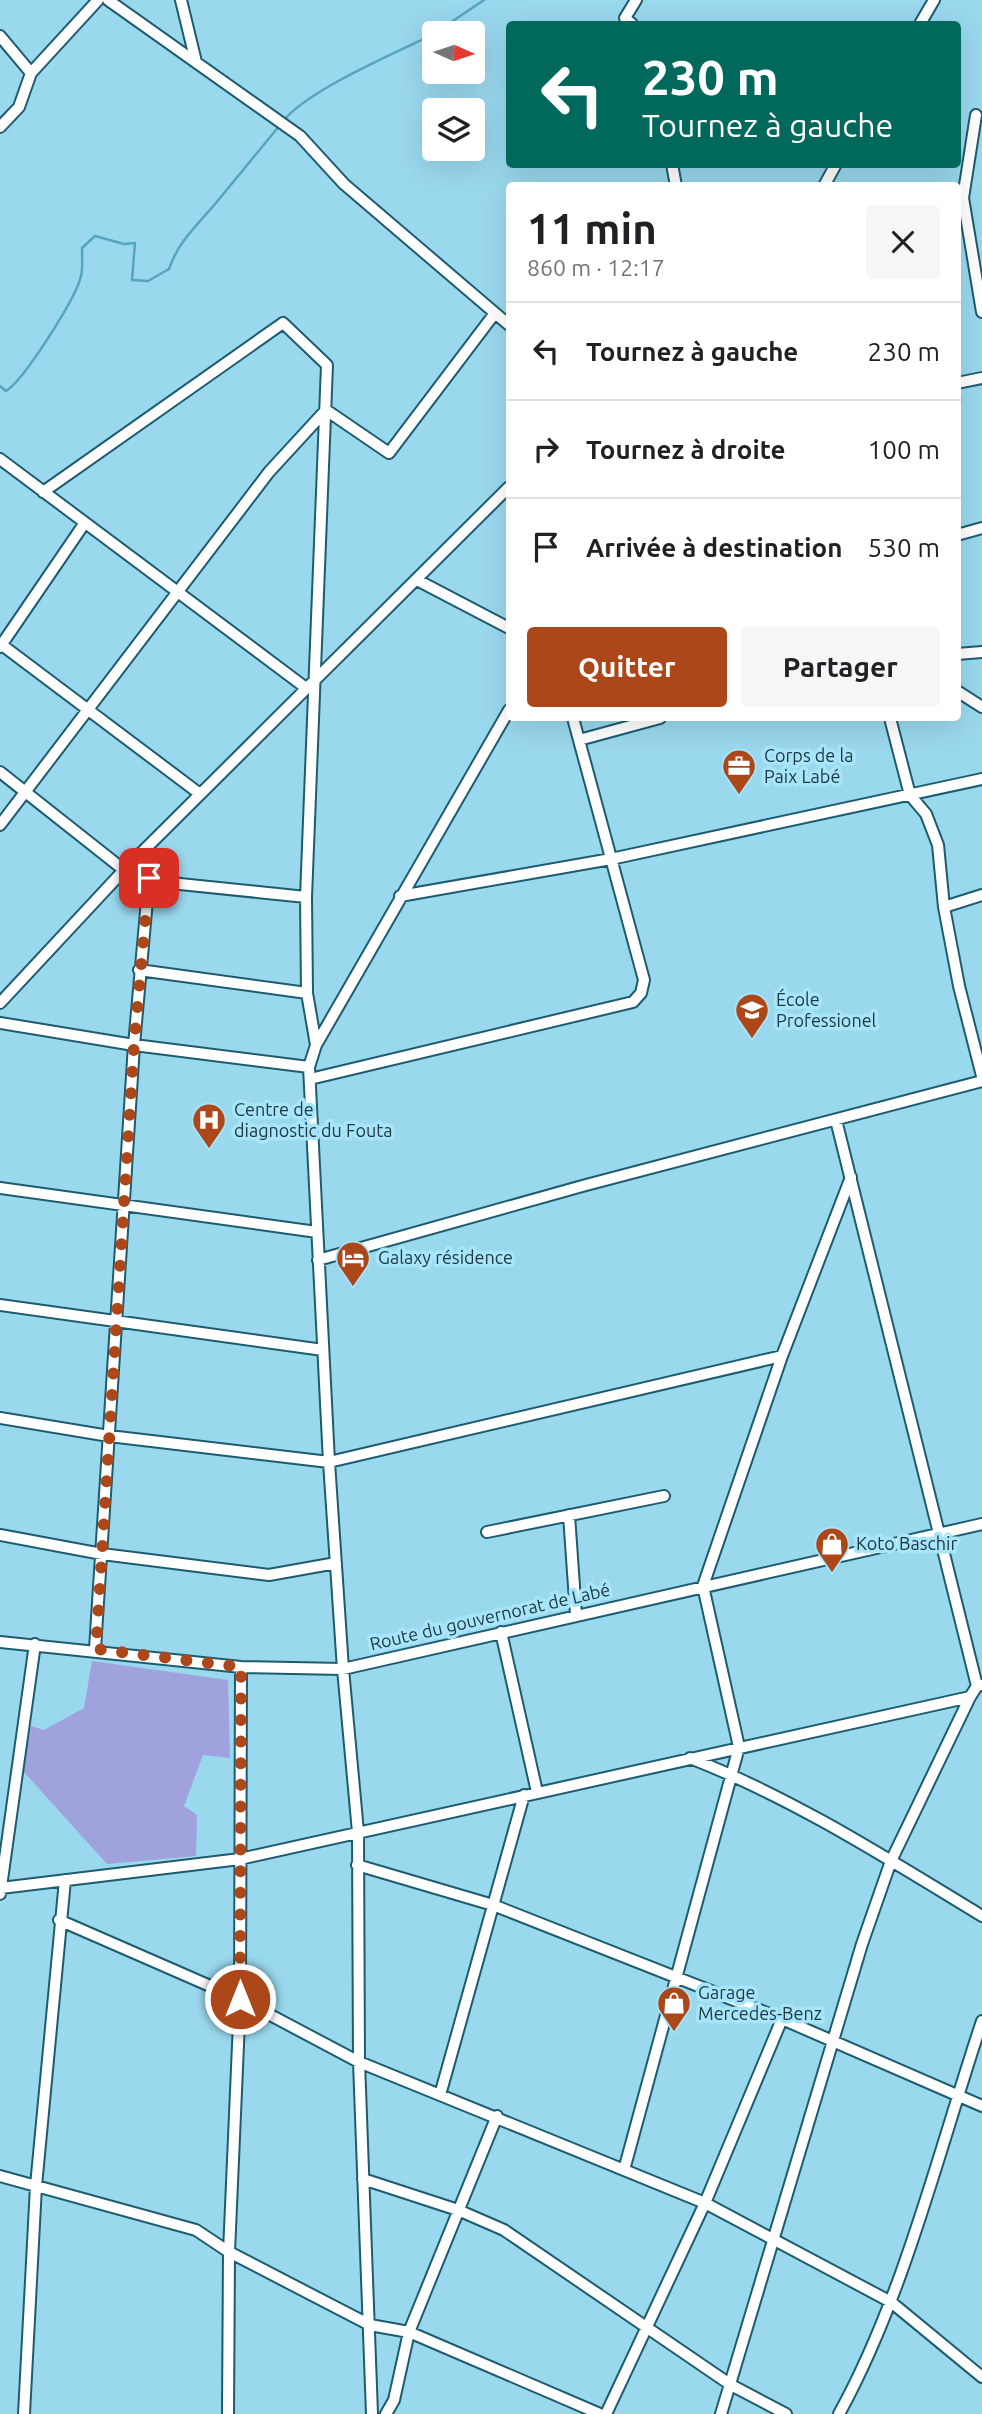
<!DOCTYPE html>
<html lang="fr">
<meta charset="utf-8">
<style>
:root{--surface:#fff;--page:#f6f6f6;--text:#202124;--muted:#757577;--line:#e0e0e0;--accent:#ac4719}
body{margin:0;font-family:Ubuntu,sans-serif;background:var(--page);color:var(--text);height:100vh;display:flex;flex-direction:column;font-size:26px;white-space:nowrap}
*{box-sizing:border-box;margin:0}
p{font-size:23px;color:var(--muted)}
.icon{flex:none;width:38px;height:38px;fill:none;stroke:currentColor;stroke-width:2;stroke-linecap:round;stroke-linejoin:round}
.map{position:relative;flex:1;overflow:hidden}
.details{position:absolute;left:506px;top:182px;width:455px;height:539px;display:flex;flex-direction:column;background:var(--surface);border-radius:7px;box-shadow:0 7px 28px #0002}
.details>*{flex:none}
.hud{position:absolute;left:506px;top:21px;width:455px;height:147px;border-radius:7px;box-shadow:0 7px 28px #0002;background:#00695c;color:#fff;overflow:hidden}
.needle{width:46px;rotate:93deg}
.controls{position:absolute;left:422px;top:21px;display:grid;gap:14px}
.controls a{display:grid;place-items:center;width:63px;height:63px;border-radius:7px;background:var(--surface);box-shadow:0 7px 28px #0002;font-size:35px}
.pin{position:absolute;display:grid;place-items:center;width:60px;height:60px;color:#fff;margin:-30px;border-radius:14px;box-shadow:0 4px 10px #0006}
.me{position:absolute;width:77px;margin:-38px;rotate:0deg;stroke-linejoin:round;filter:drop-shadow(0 0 5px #0008)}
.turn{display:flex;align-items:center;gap:24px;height:147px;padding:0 21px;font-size:32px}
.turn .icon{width:91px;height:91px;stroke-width:2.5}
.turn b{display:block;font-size:49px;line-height:60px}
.round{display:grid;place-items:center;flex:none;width:74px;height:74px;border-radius:7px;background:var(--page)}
.overview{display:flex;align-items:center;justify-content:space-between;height:119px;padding:0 21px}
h1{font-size:42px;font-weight:700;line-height:52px}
.action{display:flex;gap:14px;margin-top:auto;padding:14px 21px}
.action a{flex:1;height:80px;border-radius:7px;background:var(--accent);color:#fff;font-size:28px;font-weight:700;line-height:80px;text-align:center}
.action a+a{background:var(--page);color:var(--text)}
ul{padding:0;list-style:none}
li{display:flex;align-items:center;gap:21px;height:98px;padding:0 21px;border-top:2px solid var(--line)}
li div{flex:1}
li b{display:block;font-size:26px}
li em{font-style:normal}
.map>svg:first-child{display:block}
.green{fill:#9fa2dd}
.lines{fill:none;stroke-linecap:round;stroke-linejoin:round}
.stream{stroke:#57a4be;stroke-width:2.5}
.minor-casing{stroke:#1d5c6f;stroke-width:14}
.minor{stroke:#fff;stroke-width:10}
.route{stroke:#ac4719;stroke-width:12;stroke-dasharray:0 21.6}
.labels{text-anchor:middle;stroke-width:7;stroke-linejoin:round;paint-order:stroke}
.poi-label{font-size:18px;fill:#1e3740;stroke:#a7e5fb;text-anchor:start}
.street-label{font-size:18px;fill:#1e3740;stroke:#a7e5fb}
</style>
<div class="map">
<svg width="982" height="2414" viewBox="0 0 982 2414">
<rect width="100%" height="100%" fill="#9ad8ee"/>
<path class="green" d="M92,1661L228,1680L230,1758L203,1755L184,1806L197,1815L196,1856L107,1864L23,1771L31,1726L44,1730L84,1708Z"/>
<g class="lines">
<path class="stream" d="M435,33L484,0
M284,120C310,89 395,53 434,34
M0,386L6,391C24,380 76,298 81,276C83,268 82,257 82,248L95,236L124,244L135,243L132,280L148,281L169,269C179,239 201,222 220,198C240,174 260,149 280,125"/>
<g class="minor-casing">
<path id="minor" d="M108,0L300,136L344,184L509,325
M181,0L196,62
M632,24L625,18L636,0
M920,24L934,0
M0,36L31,73
M976,115L963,198L982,312
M0,127L19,107L31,73L98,0
M672,164L676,186
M824,186L836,164
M957,383L982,378
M0,459L306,688
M43,492L283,323L327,365L306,897L307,993L316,1045
M957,535L982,528
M417,580L509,628
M2,645L200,794
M0,647L84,524
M957,654L982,652
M957,691L982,707
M890,718L910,795L926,814L938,845L944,907L959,986L982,1076
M579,740L660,718
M0,772L124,870L180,884L306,897
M0,825L269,472L326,410L389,453L495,313
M400,896L611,859L982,779
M944,907L982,895
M139,970L307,993
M0,1003L124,870L509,487
M0,1023L134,1045L309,1067
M310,1079L633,1002L641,993L644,980L573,718
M836,1120L977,1686
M0,1188L317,1232
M318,1260L586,1185L982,1081
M0,1305L323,1350
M0,1418L109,1436L329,1462L782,1356
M569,1515L576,1615
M487,1532L664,1496
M0,1535L102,1554L269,1575L336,1563
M501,1632L537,1792
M0,1642L241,1667L343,1669L982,1524
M95,1649L134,1045L149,878
M690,1758C793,1798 888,1859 982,1916
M357,1865L493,1905L782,2019L982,2106
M1,1888L240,1859L970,1697
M0,1894L35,1644
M59,1920L240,1999L359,2062L705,2203L891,2302L982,2377
M440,2095L524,1795
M624,2170L739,1747L703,1586L782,1356L851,1177
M0,2176L196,2230L229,2252L370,2325L409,2332L600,2414
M363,2179L458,2210L504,2230L731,2385L786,2414
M24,2414L36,2186L65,1880
M228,2414L229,2252L240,1999L241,1667
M372,2414L359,2062L358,1832L343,1669L329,1462L309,1067L316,1045L509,710
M386,2414L394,2400L409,2332L497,2116
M606,2414L705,2203L782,2019
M721,2414L862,1944L891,1861L970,1697L977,1686L982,1685
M839,2414C904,2296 939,2150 982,2021"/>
</g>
<use href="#minor" class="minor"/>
</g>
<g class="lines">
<path class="route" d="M149,878L134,1045L96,1649L241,1667L240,1999"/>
</g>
<defs>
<g id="office-pin" transform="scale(1.75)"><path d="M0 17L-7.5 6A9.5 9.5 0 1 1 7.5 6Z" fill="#ac4719" stroke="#a7e5fb"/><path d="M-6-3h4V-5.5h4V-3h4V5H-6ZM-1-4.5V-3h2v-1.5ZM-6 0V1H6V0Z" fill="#fff"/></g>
<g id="school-pin" transform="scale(1.75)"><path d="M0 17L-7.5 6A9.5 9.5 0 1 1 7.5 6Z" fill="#ac4719" stroke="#a7e5fb"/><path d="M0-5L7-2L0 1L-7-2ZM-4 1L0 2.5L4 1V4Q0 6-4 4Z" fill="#fff"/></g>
<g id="hospital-pin" transform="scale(1.75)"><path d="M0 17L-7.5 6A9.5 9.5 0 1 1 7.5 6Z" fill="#ac4719" stroke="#a7e5fb"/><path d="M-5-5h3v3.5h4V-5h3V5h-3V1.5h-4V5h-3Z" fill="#fff"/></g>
<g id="hotel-pin" transform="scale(1.75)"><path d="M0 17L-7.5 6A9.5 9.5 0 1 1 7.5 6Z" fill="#ac4719" stroke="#a7e5fb"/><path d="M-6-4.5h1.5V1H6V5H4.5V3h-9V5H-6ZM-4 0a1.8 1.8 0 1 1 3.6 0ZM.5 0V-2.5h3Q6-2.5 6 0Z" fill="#fff"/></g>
<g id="shop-pin" transform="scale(1.75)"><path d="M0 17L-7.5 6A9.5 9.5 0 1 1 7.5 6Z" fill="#ac4719" stroke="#a7e5fb"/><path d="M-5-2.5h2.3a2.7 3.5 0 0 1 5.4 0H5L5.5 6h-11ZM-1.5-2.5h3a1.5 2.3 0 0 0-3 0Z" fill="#fff"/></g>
</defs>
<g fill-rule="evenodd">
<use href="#office-pin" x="739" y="766"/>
<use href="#school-pin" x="752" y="1010"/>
<use href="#hospital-pin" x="209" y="1120"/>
<use href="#hotel-pin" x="353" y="1258"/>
<use href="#shop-pin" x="832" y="1544"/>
<use href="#shop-pin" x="674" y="2003"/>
</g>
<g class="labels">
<g class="poi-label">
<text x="764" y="762">Corps de la<tspan x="764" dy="21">Paix Labé</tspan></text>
<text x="776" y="1006">École<tspan x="776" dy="21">Professionel</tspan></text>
<text x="234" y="1116">Centre de<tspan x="234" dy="21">diagnostic du Fouta</tspan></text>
<text x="378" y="1264">Galaxy résidence</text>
<text x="856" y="1550">Koto Baschir</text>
<text x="698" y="1999">Garage<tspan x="698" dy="21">Mercedes-Benz</tspan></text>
</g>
<g class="street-label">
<text transform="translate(490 1617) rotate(-13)" y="6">Route du gouvernorat de Labé</text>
</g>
</g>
</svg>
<div class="controls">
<a><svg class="needle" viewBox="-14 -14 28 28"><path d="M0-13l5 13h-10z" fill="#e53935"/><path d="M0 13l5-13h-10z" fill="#757577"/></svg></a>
<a><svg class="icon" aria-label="layers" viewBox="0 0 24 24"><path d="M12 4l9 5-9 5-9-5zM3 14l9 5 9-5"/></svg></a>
</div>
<div class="pin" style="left:149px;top:878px;background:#d93025"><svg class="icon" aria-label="arrive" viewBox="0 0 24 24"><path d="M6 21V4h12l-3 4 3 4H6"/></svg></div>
<svg class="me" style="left:240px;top:1999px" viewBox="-20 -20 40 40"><circle r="17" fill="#ac4719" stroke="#fff" stroke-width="3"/><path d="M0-11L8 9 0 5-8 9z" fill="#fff"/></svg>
<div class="hud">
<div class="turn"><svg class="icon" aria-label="left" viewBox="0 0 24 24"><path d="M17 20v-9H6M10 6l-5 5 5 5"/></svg><div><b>230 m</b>Tournez à gauche</div></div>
</div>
<section class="details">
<div class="overview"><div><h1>11 min</h1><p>860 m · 12:17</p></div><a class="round"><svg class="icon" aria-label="close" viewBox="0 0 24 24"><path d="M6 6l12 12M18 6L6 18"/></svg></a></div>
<ul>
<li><svg class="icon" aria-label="left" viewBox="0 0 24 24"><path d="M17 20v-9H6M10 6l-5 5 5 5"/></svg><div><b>Tournez à gauche</b></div><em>230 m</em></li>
<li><svg class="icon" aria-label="right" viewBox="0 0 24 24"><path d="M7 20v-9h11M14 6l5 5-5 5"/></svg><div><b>Tournez à droite</b></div><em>100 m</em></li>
<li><svg class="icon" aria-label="arrive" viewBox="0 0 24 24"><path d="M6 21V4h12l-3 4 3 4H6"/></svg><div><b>Arrivée à destination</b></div><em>530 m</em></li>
</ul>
<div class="action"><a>Quitter</a><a>Partager</a></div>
</section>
</div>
